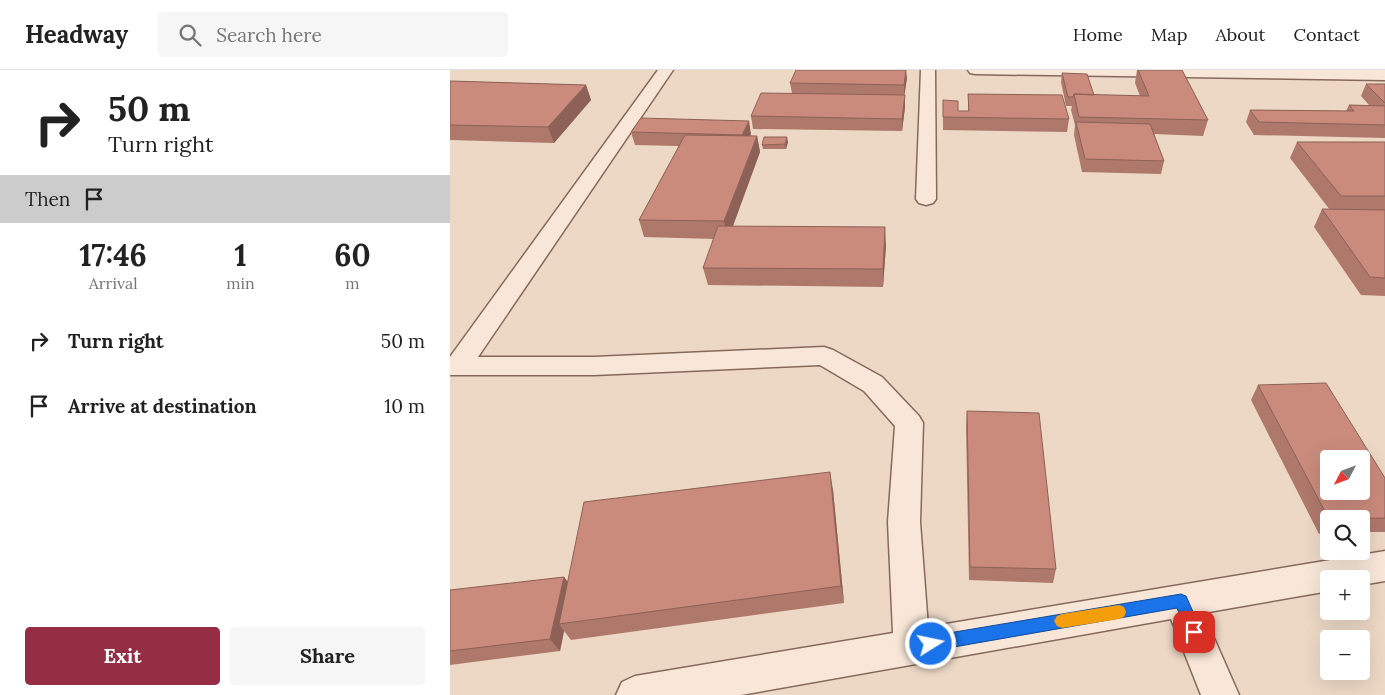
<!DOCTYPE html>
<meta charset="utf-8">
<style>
:root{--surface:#fff;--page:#f6f6f6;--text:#222;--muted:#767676;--line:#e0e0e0;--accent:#952d44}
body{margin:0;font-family:Lora,serif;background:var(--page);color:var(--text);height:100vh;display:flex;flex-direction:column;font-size:19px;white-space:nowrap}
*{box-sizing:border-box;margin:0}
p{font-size:16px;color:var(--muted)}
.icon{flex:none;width:28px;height:28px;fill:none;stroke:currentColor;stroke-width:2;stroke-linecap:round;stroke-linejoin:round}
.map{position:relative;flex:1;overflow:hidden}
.drawer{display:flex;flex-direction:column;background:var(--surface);width:450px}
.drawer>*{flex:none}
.banner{background:#fff;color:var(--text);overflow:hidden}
.needle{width:32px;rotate:229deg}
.fabs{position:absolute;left:870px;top:380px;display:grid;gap:10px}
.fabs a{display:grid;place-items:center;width:50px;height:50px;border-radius:5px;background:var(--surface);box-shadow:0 5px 20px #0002;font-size:25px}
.pin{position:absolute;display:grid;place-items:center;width:42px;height:42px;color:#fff;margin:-21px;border-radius:10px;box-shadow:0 2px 8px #0006}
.me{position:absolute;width:55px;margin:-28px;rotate:80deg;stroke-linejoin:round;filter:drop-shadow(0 0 4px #0008)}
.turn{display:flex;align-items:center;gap:18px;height:105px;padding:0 25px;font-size:22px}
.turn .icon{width:65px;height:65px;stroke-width:2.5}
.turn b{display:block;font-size:35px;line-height:42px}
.then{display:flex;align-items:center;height:48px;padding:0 25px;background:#0003;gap:10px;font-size:19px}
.eta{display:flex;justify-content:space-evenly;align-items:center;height:85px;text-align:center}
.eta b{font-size:30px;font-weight:800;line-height:35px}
.cta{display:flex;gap:10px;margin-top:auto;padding:10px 25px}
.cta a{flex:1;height:58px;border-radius:5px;background:var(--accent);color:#fff;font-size:20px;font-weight:800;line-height:58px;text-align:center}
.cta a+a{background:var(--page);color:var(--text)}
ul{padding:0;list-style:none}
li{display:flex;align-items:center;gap:15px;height:65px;padding:0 25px}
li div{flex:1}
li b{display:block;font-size:19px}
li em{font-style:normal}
header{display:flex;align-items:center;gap:30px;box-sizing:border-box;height:70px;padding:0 25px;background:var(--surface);border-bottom:1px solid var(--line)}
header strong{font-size:24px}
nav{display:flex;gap:28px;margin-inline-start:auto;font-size:18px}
.search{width:350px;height:45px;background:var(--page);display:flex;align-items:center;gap:12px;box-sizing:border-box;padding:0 18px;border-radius:5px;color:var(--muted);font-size:19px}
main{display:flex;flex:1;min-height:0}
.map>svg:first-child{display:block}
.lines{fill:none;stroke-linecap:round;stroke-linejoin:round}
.street-casing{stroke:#87695b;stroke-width:3}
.street{fill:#f8e7d8;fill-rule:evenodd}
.wall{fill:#ae786b}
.shaded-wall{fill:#8d6157}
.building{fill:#ca8b7c;stroke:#8d6157;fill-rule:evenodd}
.route{fill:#1a73e8;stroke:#114b97}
.slow{fill:#f59e0b}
</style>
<header>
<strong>Headway</strong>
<div class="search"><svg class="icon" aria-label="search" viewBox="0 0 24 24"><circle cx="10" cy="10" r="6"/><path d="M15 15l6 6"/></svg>Search here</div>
<nav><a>Home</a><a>Map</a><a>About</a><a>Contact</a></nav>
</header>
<main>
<section class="drawer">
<div class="banner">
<div class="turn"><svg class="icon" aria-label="right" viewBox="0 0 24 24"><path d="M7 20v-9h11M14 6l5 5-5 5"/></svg><div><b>50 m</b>Turn right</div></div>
<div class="then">Then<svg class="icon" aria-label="arrive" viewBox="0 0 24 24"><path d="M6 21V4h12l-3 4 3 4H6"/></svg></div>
</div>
<div class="eta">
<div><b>17:46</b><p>Arrival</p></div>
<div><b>1</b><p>min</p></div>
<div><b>60</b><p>m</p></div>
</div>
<ul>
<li><svg class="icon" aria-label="right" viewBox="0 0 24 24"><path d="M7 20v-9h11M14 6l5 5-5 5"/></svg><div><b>Turn right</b></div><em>50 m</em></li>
<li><svg class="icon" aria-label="arrive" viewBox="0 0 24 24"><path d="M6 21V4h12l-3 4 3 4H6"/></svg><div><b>Arrive at destination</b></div><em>10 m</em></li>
</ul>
<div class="cta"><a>Exit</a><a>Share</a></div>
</section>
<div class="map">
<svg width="935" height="625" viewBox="0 0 935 625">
<rect width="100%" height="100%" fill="#edd8c5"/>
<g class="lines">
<g class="street-casing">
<path id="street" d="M208,0H223L28,287H144L374,277L383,280L432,307L469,346L473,353L470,452L478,557L935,481V511L911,515V509H879V521L753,543L789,625H751L721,549L291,625H166L172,612L185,606L443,563L438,452L445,356L414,321L370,295L144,305H0V287Z
M471,0H485L486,129L483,133L476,135L469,133L466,129Z
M518,0H935V10L525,4L520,3Z"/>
</g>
<use href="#street" class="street"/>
</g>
<path class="wall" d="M687,0H732L758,50L753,66L704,64L714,91L711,104L632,102L624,65L625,55L621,40L622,36H616L611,12L612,3L644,25L690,26L685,13Z
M457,8L454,25L455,37L452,61L303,59L301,46L342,23L340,13Z
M0,11L136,15L141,30L104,73L0,70Z
M916,14H935V68L804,65L796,52L800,40L896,41L899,35H919L911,26Z
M518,24L619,49L617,62L493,60V30L508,41H518Z
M181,62L301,64L300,66H307L310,82L283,156L436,175L433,217L258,215L253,198L264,169L194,167L189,150L229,76L185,75Z
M338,72L336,79H313L312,75Z
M847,72H935V226L911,225L864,157L872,139L880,140L840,88Z
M808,315L935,408V462H911V449H879V463L869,464L801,330Z
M517,341L606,499L603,513L519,510L516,356Z
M383,420L394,533L121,570L114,561L110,581L0,595V520L114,507L118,512Z"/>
<path class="shaded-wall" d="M456,0L457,8L454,28V15Z
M136,15L141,30L104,73L98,57Z
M455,25V37L452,61V49Z
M299,51L301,64L295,78L292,65Z
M307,66L310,82L278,169L274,151Z
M337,67L338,72L336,79L335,74Z
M435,157L436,175L433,217V199Z
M380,402L383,420L394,533L391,516Z
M114,507L123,520L109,554L114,561L110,581L100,569Z"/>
<path class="building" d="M346,0H456L454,15L340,13Z
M688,0H732L758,50L629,47L624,24L699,26Z
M612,3L637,4L644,25L624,24L623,27H618Z
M0,11L136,15L98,57L0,55Z
M916,14H935V33Z
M311,23L455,25L452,49L301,46Z
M518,24L612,25L619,49L493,47V30L508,31V41H519Z
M899,35L935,36V55L809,52L800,40L904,41Z
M191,48L299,51L292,65L181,62Z
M626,52L700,54L714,91L635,89Z
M235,65L307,66L274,151L189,150Z
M314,67H337L335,74L312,75Z
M847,72H935V126H891Z
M872,139L935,140V208L920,207Z
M268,156L435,157L433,199L253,198Z
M876,313L935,408V448L879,449L808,315ZM879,389H911V421H879Z
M517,341L589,343L606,499L520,497Z
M380,402L391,516L109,554L134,432Z
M114,507L100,569L0,581V520Z"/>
<path class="route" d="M731,524L736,526L752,562L750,567L744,570L739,567L727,538L481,581L476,579L473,574L476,569L481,566Z"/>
<path class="slow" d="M669,535L674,537L676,542L674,547L669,549L612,558L607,556L604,551L607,546L612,544Z"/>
</svg>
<div class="fabs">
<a><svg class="needle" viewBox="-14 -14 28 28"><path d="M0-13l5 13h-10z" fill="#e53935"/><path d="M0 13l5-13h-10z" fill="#767676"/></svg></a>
<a><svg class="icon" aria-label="search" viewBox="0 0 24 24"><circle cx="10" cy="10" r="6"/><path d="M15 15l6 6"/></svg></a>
<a>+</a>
<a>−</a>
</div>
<div class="pin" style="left:744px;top:562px;background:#d93025"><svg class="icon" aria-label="arrive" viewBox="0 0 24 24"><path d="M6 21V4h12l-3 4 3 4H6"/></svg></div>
<svg class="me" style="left:481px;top:574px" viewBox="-20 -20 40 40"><circle r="17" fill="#1a73e8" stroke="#fff" stroke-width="3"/><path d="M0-11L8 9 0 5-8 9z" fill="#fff"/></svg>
</div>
</main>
